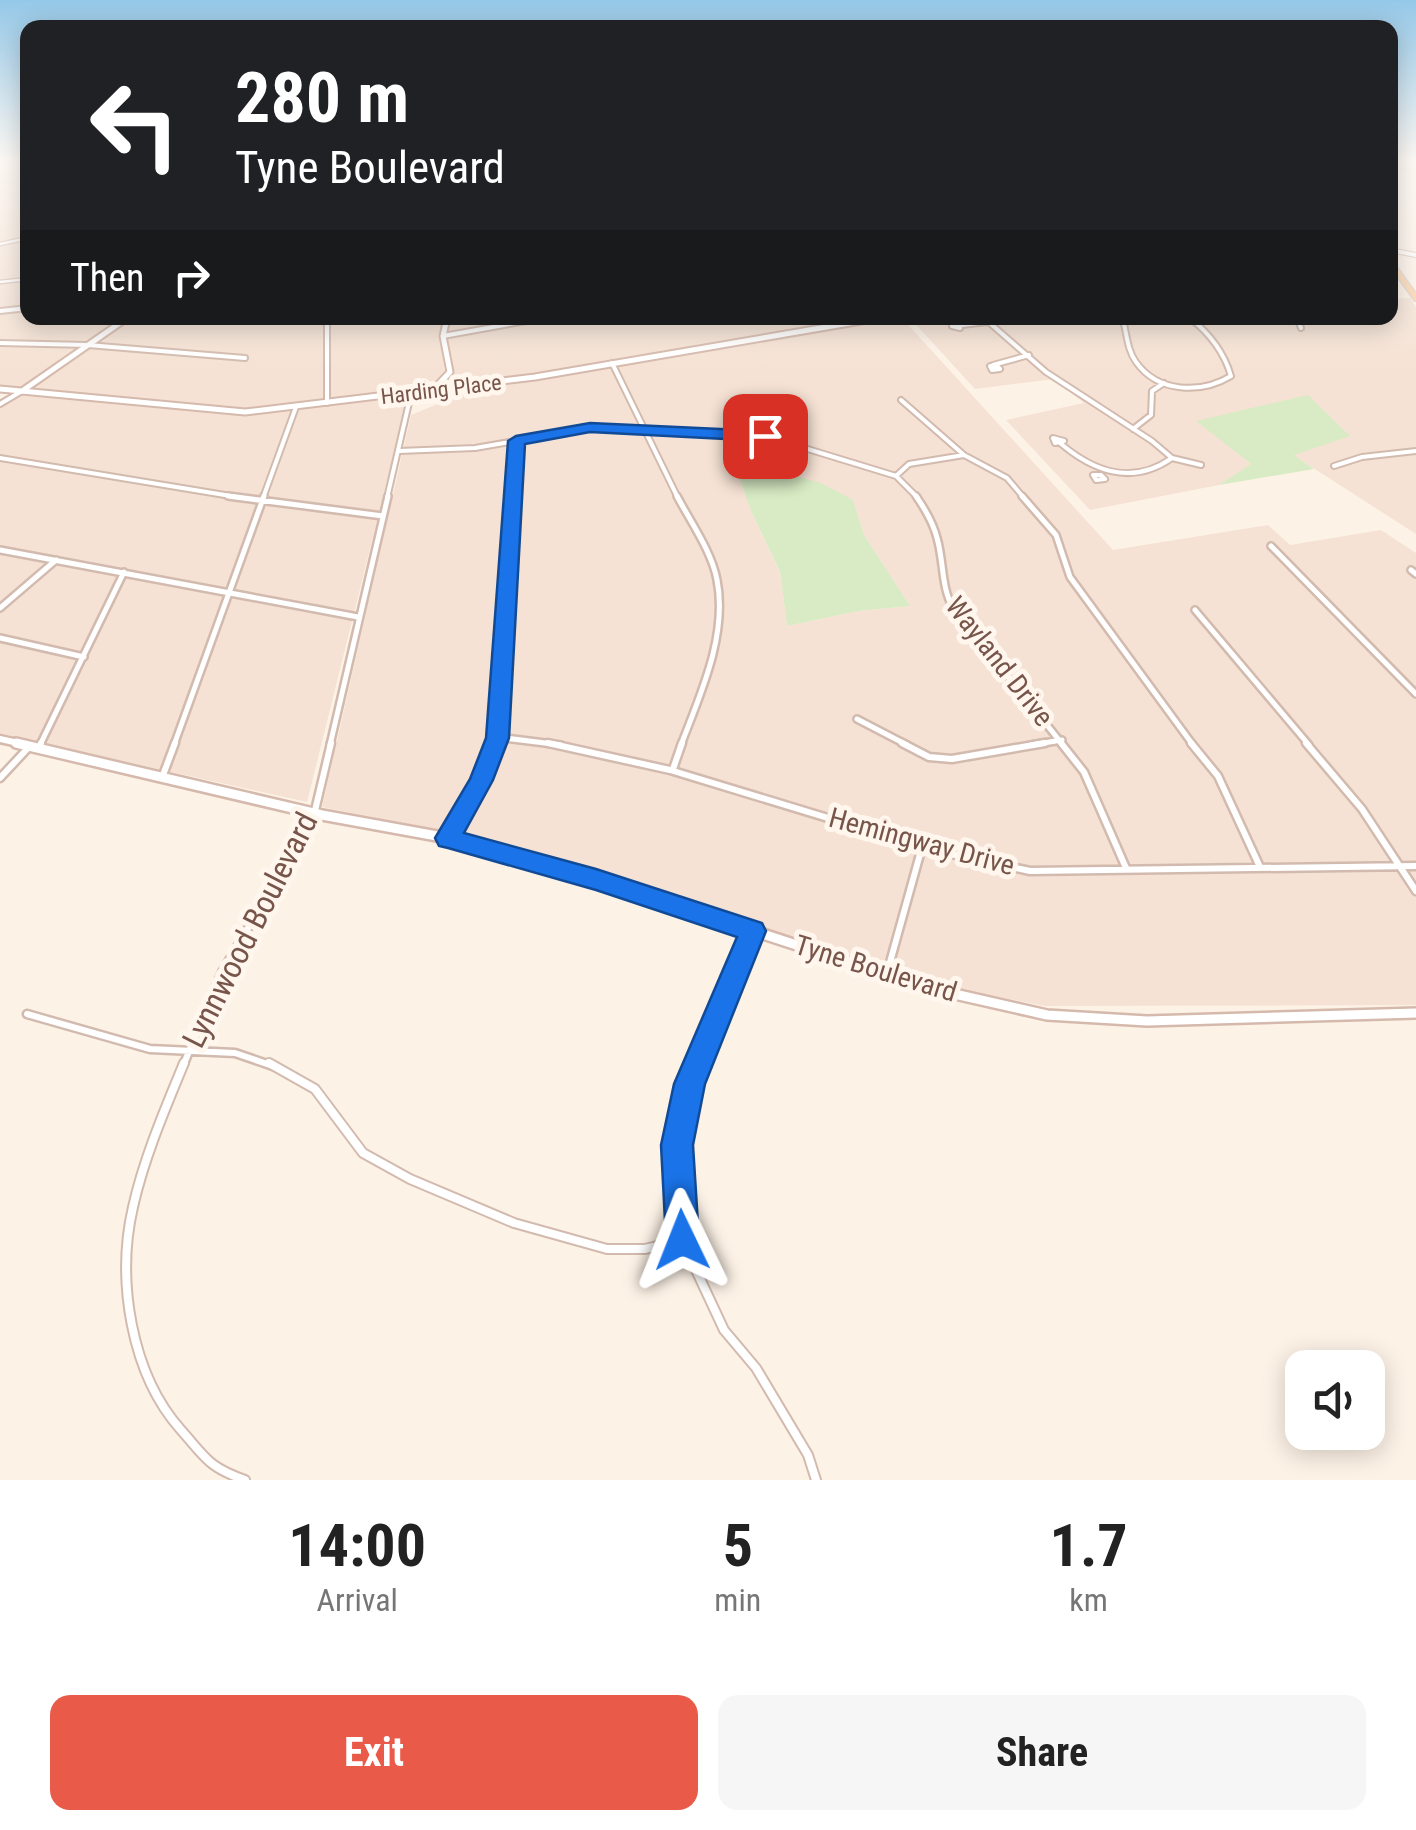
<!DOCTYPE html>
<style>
:root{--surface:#fff;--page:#f6f6f6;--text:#222;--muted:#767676;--accent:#ea5a48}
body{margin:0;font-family:"Roboto Condensed",sans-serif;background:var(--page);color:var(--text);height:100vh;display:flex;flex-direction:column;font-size:38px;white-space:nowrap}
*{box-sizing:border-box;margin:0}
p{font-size:32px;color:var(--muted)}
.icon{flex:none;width:55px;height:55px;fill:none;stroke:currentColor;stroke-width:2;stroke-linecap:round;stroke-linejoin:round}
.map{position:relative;height:1480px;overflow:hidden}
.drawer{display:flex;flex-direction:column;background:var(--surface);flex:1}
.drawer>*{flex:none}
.guide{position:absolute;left:20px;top:20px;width:1378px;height:305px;border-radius:20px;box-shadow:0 5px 25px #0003;background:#202124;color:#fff;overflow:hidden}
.tools{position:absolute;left:1285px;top:1350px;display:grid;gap:20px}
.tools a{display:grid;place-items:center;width:100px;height:100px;border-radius:20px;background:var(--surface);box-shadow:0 5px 25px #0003;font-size:50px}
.pin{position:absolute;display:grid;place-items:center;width:85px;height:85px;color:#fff;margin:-42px;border-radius:20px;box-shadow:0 5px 15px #0006}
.me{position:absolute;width:110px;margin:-55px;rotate:358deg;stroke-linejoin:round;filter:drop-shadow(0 0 8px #0008)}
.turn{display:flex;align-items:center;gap:35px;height:210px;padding:0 50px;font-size:45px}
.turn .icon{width:130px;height:130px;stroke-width:2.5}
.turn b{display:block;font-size:70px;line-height:85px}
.then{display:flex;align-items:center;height:95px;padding:0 50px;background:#0003;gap:20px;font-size:38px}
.eta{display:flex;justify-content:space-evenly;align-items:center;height:170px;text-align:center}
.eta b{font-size:60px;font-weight:700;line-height:70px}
.primary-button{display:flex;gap:20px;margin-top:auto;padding:20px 50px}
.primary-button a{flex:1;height:115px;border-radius:20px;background:var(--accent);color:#fff;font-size:40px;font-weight:700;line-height:115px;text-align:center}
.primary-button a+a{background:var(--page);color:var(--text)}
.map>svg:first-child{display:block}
.residential{fill:#f5e2d4;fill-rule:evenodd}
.green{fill:#d8ebc4}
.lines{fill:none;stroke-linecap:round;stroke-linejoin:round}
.street-far4-casing{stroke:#d2baae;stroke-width:5}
.street-far3-casing{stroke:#d2baae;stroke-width:8}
.street-far2-casing{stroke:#d2baae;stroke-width:10}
.street-far1-casing{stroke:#d2baae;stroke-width:11}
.street-casing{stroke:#d2baae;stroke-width:12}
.secondary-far3-casing{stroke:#d5b9ac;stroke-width:6}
.secondary-far2-casing{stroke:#d5b9ac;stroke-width:9}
.secondary-far1-casing{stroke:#d5b9ac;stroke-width:11}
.secondary-casing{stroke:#d5b9ac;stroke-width:14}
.primary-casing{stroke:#d9cfcc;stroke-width:8}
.street-far4{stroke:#fff;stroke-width:2.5}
.street-far3{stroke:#fff;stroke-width:4}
.street-far2{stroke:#fff;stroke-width:5}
.street-far1{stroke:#fff;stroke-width:6}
.street{stroke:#fff;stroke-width:8}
.secondary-far3{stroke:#fff;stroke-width:4}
.secondary-far2{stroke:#fff;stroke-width:5}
.secondary-far1{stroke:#fff;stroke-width:6}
.secondary{stroke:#fff;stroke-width:9}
.primary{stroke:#fdce9d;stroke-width:5}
.route{fill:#1a73e8;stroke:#114b97;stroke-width:2.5}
.labels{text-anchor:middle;stroke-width:10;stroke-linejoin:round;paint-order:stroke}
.far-street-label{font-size:22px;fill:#78554a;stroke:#fff6ed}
.street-label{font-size:28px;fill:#78554a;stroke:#fff6ed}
.near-street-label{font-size:32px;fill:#78554a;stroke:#fff6ed}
</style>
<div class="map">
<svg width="1416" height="1480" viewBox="0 0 1416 1480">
<rect width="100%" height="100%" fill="#fdf2e6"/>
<path class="residential" d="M0,160H27V307L0,309Z
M1410,298L1416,307V534L1293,455L1197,421L1252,465L1219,485L1090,510L1006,420L1084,403L1054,379L975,389L910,318H1390V299Z
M27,310L28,318H445L440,332L445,375L430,388L249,411L0,387V312Z
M452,318H873L455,387L445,385L453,374L447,332Z
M902,318L1113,550L1268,525L1290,545L1381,530L1416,553V1005L1045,1006L968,991L461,834L322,807L411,415L479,387ZM738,472L853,500L864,535L910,606L858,611L787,626L780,573L751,511Z
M21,393L240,414L408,396L307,802L0,734V408Z"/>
<path class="green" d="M1308,395L1350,436L1294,455L1314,469L1219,485L1251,464L1196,421Z
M763,467L821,483L853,500L864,535L910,606L858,611L787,626L780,572L751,511L737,471Z"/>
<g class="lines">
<g class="street-far4-casing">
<path id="street-far4" d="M1390,166L1416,168
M0,244L28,238
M0,282L28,279"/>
</g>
<g class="street-far3-casing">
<path id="street-far3" d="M0,311L28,308
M327,318V403
M984,318L1046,372L1152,441L1172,458C1132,486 1094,472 1060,443
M1128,318L1124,324C1127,337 1128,351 1136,362C1158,393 1201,394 1231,376C1224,352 1209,333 1190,318
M1297,318L1301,328
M953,324H959L960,328L952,326Z
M962,325L987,322
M443,336L543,318
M0,343L88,345L245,358
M612,363L678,498
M993,365L1029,355
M990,366H997L1000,369L992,370Z
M901,400L964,455L1007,478L1024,498
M0,404L22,391
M1133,429L1151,415L1152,391L1164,383
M1053,438L1064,441L1055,443Z
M399,451L475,448L590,428L765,436L896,476L918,498
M0,458L243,498
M1172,458L1201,465
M1334,466L1362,457L1416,451
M1093,475H1101L1105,479L1096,480Z
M896,476L909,464L964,455
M263,498L296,407
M387,498L411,394
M513,498L517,441"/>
</g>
<g class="street-far2-casing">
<path id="street-far2" d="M228,496L383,516
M677,496C690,521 712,552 717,580C728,635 700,695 681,745
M916,496C925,509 933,522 937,538C944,562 941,587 953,608L1063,745
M1022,496L1056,535L1070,577L1193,745
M1271,546L1416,694
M0,550L358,617
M1411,570L1416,574
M0,608L56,560
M1195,610L1309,745
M0,638L84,657
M857,719L907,745
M497,737L561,745
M40,745L124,572
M174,745L264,496
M330,745L388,496
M494,745L513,496
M1031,745L1062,740"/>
</g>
<g class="street-far1-casing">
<path id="street-far1" d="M548,743L670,770L933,850L1030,871L1416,866
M902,743L929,757L952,759L1045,743
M1061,743L1084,772L1126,868
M1191,743L1218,776L1260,867
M1306,743L1362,809L1416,891
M39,748L41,743
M673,769L682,743
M163,775L175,743
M0,778L28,748
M448,838L482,780L495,743
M887,973L922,847
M27,1014L150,1049L235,1053L273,1066
M183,1066L222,972L313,819L331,743
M697,1066L752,931"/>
</g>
<g class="street-casing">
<path id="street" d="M184,1063C165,1109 144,1158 133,1207C116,1280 131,1374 181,1430C206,1458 208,1467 245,1480
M269,1063L315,1089L363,1153L410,1179L514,1223L607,1249H645L682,1240
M698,1063L677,1145L682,1240L724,1330L756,1368L808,1455L816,1480"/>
</g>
<g class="secondary-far3-casing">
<path id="secondary-far3" d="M1390,250L1416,255"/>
</g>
<g class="secondary-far2-casing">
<path id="secondary-far2" d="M0,389L245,412L535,377L879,318
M433,390L450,372L443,336L447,318
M22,391L127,318"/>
</g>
<g class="secondary-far1-casing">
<path id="secondary-far1" d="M0,739L27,745"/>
</g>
<g class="secondary-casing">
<path id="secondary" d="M16,743L322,815L448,838L592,878L928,988L1047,1015L1147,1021L1416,1013"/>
</g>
<g class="primary-casing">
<path id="primary" d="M1390,262L1416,298"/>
</g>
<use href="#street-far4" class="street-far4"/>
<use href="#street-far3" class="street-far3"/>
<use href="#street-far2" class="street-far2"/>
<use href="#street-far1" class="street-far1"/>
<use href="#street" class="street"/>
<use href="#secondary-far3" class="secondary-far3"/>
<use href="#secondary-far2" class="secondary-far2"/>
<use href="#secondary-far1" class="secondary-far1"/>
<use href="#secondary" class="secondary"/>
<use href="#primary" class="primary"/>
</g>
<linearGradient id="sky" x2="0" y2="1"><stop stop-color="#95c8e8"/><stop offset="0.44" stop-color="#fef9f4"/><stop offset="1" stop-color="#fef9f4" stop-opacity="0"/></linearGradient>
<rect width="1416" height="367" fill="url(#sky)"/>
<path class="route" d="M590,423L765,431L773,436L765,441L590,432L525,444L509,738L493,780L464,833L596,869L762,923L766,931L705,1084L693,1145L699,1240L694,1252L682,1257L671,1252L666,1240L661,1145L674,1084L737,937L596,890L448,848L439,846L435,838L470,779L486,738L508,441L516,436Z"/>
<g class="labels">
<g class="far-street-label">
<text transform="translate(441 389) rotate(-7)" y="8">Harding Place</text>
</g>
<g class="street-label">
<text transform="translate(1000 661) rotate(52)" y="10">Wayland Drive</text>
<text transform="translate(922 841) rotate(15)" y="10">Hemingway Drive</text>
<text transform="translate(876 968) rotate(17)" y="10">Tyne Boulevard</text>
</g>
<g class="near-street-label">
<text transform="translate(250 930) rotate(-63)" y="11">Lynnwood Boulevard</text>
</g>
</g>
</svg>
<div class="tools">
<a><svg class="icon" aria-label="sound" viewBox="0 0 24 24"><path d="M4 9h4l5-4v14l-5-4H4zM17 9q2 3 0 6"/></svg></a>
</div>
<div class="pin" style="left:765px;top:436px;background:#d93025"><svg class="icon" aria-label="arrive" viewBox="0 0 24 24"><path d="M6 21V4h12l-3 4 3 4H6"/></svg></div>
<svg class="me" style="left:682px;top:1240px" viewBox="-20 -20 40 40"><path d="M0-17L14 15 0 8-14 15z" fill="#1a73e8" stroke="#fff" stroke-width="4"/></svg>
<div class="guide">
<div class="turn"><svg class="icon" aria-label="left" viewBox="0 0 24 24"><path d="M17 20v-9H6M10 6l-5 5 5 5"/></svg><div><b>280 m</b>Tyne Boulevard</div></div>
<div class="then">Then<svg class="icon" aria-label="right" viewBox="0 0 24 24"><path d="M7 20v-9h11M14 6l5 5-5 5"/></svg></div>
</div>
</div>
<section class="drawer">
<div class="eta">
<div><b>14:00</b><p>Arrival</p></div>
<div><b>5</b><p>min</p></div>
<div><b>1.7</b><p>km</p></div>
</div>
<div class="primary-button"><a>Exit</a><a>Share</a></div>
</section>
